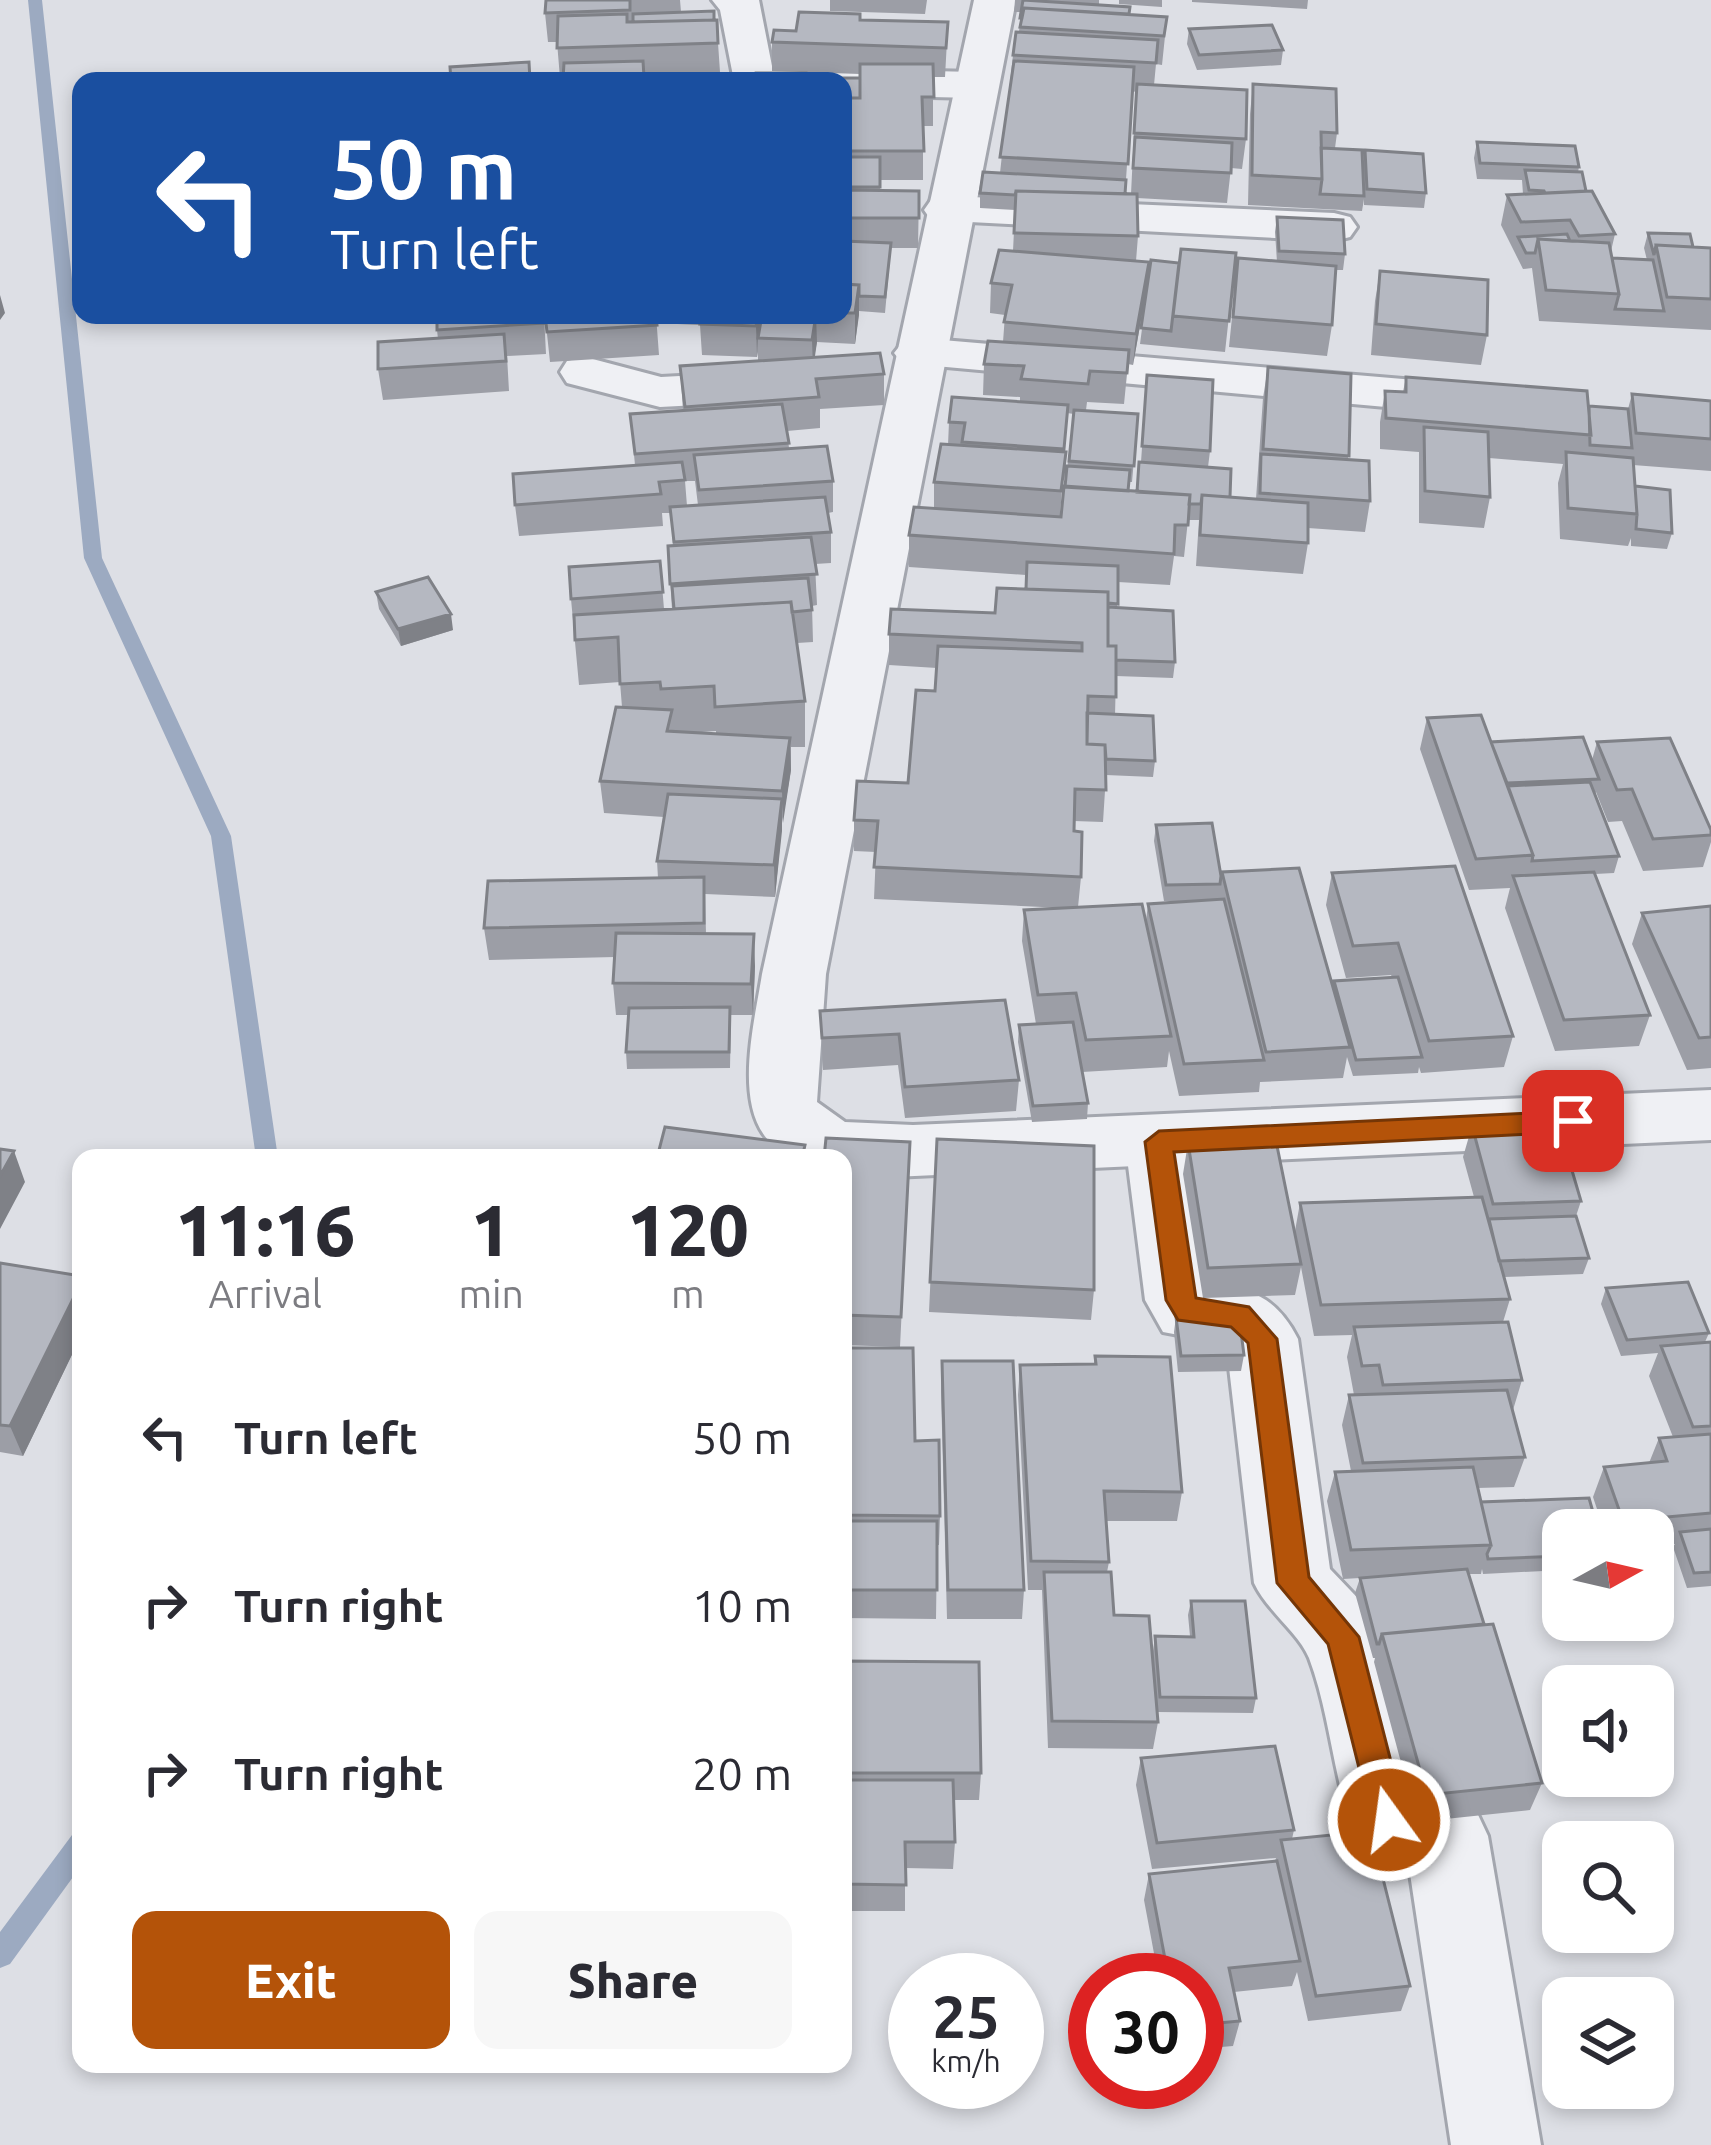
<!DOCTYPE html>
<style>
:root{--surface:#fff;--page:#f7f7f7;--text:#2b2b33;--muted:#7c7c81;--accent:#b45309}
body{margin:0;font-family:Ubuntu,sans-serif;background:var(--page);color:var(--text);height:100vh;display:flex;flex-direction:column;font-size:45px;white-space:nowrap}
*{box-sizing:border-box;margin:0}
p{font-size:39px;color:var(--muted)}
.icon{flex:none;width:66px;height:66px;fill:none;stroke:currentColor;stroke-width:2;stroke-linecap:round;stroke-linejoin:round}
.map{position:relative;flex:1;overflow:hidden}
.panel{position:absolute;left:72px;top:1149px;width:780px;height:924px;display:flex;flex-direction:column;background:var(--surface);border-radius:24px;box-shadow:0 6px 18px #0003}
.panel>*{flex:none}
.banner{position:absolute;left:72px;top:72px;width:780px;height:252px;border-radius:24px;box-shadow:0 6px 18px #0003;background:#1a4fa0;color:#fff;overflow:hidden}
.needle{width:78px;rotate:82deg}
.fabs{position:absolute;left:1542px;top:1509px;display:grid;gap:24px}
.fabs a{display:grid;place-items:center;width:132px;height:132px;border-radius:24px;background:var(--surface);box-shadow:0 6px 18px #0003;font-size:60px}
.speed{position:absolute;left:888px;top:1953px;display:flex;gap:24px;font-size:60px;font-weight:700;text-align:center}
.speed>*{display:grid;place-content:center;width:156px;height:156px;border-radius:50%;background:var(--surface);box-shadow:0 6px 18px #0003;line-height:1}
.speed small{font-size:30px;font-weight:400}
.speed .limit{border:18px solid #d22;background:#fff;color:#111}
.pin{position:absolute;display:grid;place-items:center;width:102px;height:102px;color:#fff;margin:-51px;border-radius:24px;box-shadow:0 6px 18px #0006}
.me{position:absolute;width:132px;margin:-66px;rotate:346deg;stroke-linejoin:round;filter:drop-shadow(0 0 9px #0008)}
.turn{display:flex;align-items:center;gap:42px;height:252px;padding:0 60px;font-size:54px}
.turn .icon{width:156px;height:156px;stroke-width:2.5}
.turn b{display:block;font-size:84px;line-height:102px}
.eta{display:flex;justify-content:space-evenly;align-items:center;height:204px;text-align:center}
.eta b{font-size:72px;font-weight:800;line-height:84px}
.action{display:flex;gap:24px;margin-top:auto;padding:24px 60px}
.action a{flex:1;height:138px;border-radius:24px;background:var(--accent);color:#fff;font-size:48px;font-weight:800;line-height:138px;text-align:center}
.action a+a{background:var(--page);color:var(--text)}
ul{padding:0;list-style:none}
li{display:flex;align-items:center;gap:36px;height:168px;padding:0 60px}
li div{flex:1}
li b{display:block;font-size:45px}
li em{font-style:normal}
.map>svg:first-child{display:block}
.lines{fill:none;stroke-linecap:round;stroke-linejoin:round}
.stream{fill:#9caac1;fill-rule:evenodd}
.minor-casing{stroke:#a3a6ae;stroke-width:6}
.tertiary-casing{stroke:#a3a6ae;stroke-width:6}
.minor{fill:#eff0f4;fill-rule:evenodd}
.tertiary{fill:#eff0f4;fill-rule:evenodd}
.wall{fill:#9c9ea6;fill-rule:evenodd}
.shaded-wall{fill:#7f8187}
.building{fill:#b5b8c1;stroke:#7f8187;stroke-width:3}
.route{fill:#b45309;stroke:#753606;stroke-width:3}
</style>
<div class="map">
<svg width="1711" height="2145" viewBox="0 0 1711 2145">
<rect width="100%" height="100%" fill="#dddfe5"/>
<g class="lines">
<path class="stream" d="M28,0H42L102,558L231,836L278,1158H256L211,836L84,558Z
M81,1831V1866L10,1964L0,1968V1932L72,1835Z"/>
<g class="minor-casing">
<path id="minor" d="M712,0H759L772,66L813,72L820,81H734L720,10Z
M843,69L975,72L990,76L997,85L990,94L975,98L843,95V81H822L828,73Z
M947,196L1334,213L1350,217L1357,227L1350,237L1334,241L931,220L924,210L931,200Z
M919,338L1474,385L1492,389L1499,400L1492,411L1474,415L902,363L894,353L902,343Z
M585,357L661,377L773,371L791,375L798,386L791,397L773,401L660,407L567,383L560,372L567,361Z
M1159,1116L1183,1124L1193,1142L1214,1285C1256,1288 1279,1302 1298,1339L1330,1569L1371,1612L1382,1637L1423,1789L1443,1791L1472,1802L1488,1836L1541,2145H1451L1409,1867L1360,1848C1333,1787 1332,1719 1309,1658C1299,1633 1267,1611 1254,1583L1227,1350L1221,1343L1163,1332L1145,1300L1125,1142L1135,1124Z"/>
</g>
<g class="tertiary-casing">
<path id="tertiary" d="M974,0H1016L826,974L817,1102L845,1122L913,1125L1711,1090V1140L893,1177L843,1173V1158C828,1158 809,1161 795,1157C724,1134 754,1027 762,974Z"/>
</g>
<use href="#minor" class="minor"/>
<use href="#tertiary" class="tertiary"/>
</g>
<path class="wall" d="M630,0H680L681,12L718,43L720,72L644,75V77L670,81H564L563,77L560,78L557,42H548L545,13Z
M830,0H927L925,14L830,11Z
M1015,0H1099V5L1129,14L1167,17L1162,65L1156,64L1154,85L1246,139L1242,169L1231,168L1227,203L1137,198L1138,236L1136,261L1149,262L1146,292L1133,365L1128,364L1124,404L1087,402L1086,410L1138,414L1132,482H1129L1128,491L1256,499L1263,398L1268,367L1351,374L1348,460L1370,501L1365,532L1308,528V543L1303,574L1196,566L1199,520H1188L1184,557L1174,556L1170,585L1118,582L1117,608L1175,662L1173,678L1116,676L1115,715L1155,761L1153,777L1106,775L1103,822L1074,821L1081,877L1078,907L1146,921L1148,904L1199,901H1164L1154,841L1156,825L1221,876L1333,988L1334,981L1392,977L1391,975L1346,978L1326,905L1332,873L1513,1036L1504,1067L1421,1073L1419,1067L1418,1073L1353,1076L1347,1057L1343,1078L1260,1082L1259,1092L1179,1096L1169,1051L1167,1067L1082,1072L1088,1103L1087,1119L1032,1122L1018,1042L1019,1025L1036,1024L1022,941L1024,910L1063,908L874,899L876,852L854,851V820L908,783L935,691L937,668L889,665V634L995,613L1026,589V575L909,567V535L934,509V482L948,445L949,422L1020,401V397L983,395L984,364L1003,342L1005,315L990,313L991,283L1013,251L1015,210L980,208V193L1000,173L1013,55L1019,32L1021,12H1014ZM1132,91L1136,92L1131,194H1125ZM1067,413L1074,414L1061,517H1060Z
M1119,0H1162V7L1119,4Z
M1192,0H1308L1307,9L1192,2Z
M860,20L948,22L945,77H933V126H923V180H880V191H919L918,248H891L885,313L859,311L855,344L817,342L814,357L884,374V405L820,409V428L787,431L789,448L833,481V512L828,513L831,532V563L815,564L817,605L812,606L813,642L797,643L805,701V747H791V770L782,823L775,897L705,894L706,934L755,966L753,1015H731L730,1068L627,1069L626,1052L628,1015H616L613,983L615,957L489,960L484,928L658,878L657,861L664,817L604,813L600,781L622,707L620,682L579,685L571,599L660,561L664,609H672L668,546L673,545L671,513H662L663,526L519,536L515,505L635,465L630,414L683,411L680,366L758,361V352L757,357L702,355L700,325L677,324V315H843V81L860,78V74L772,71V42L796,31ZM685,481H695L698,505L687,506ZM716,731V734L687,733Z
M1189,29L1283,50L1281,65L1197,70L1187,44Z
M1253,84L1337,133L1335,148L1363,163L1365,150L1426,193L1424,208L1364,205V199L1362,211L1248,205L1250,114Z
M1477,142L1579,167L1578,172L1586,191L1615,234L1611,251L1612,258L1647,260L1644,248L1648,233L1693,247L1711,248V330L1539,321L1532,268L1523,269L1501,225L1507,195L1523,194L1522,180L1477,179L1474,158Z
M1277,217L1345,254L1343,270H1335L1332,325L1327,356L1229,347L1238,258L1277,262L1275,232Z
M1236,253L1225,352L1140,344L1151,260L1179,263Z
M1380,271L1487,335L1481,365L1371,355L1375,301Z
M544,315L546,354L507,356L509,391L383,400L378,369L438,339L437,330Z
M545,315H656L659,355L550,362Z
M1147,375L1210,451L1208,467L1141,462Z
M1406,377L1589,406L1628,409L1632,394L1711,401V471L1633,465L1635,486L1672,533L1667,549L1631,546V538L1628,546L1560,539L1558,483L1563,464L1489,458L1490,497L1484,528L1419,523V452L1380,449V422L1385,391L1403,392Z
M376,592L453,630L401,646L379,609Z
M1427,718L1491,742L1592,760L1597,742L1711,830V842L1703,867L1643,871L1622,821L1608,822L1596,792L1594,795L1619,856L1614,873L1595,874L1650,1015L1639,1046L1555,1051L1505,908L1510,888L1469,890L1420,749Z
M1711,906V1068L1687,1070L1632,944L1642,913Z
M1005,1000L1019,1080L1016,1111L905,1118L898,1065L823,1070L820,1011Z
M1472,1126L1581,1201L1576,1216L1589,1258L1583,1274L1504,1277L1510,1299L1503,1322L1522,1380L1513,1410L1525,1457L1514,1487L1477,1488L1481,1502L1563,1530V1570L1483,1574L1482,1569L1481,1574H1469L1484,1624L1542,1783L1530,1810L1417,1822L1374,1662L1375,1658H1373L1355,1593L1360,1578L1343,1579L1327,1501L1335,1472L1351,1471L1342,1425L1349,1395H1354L1347,1357L1352,1335L1314,1336L1301,1267L1295,1295L1203,1298L1183,1174L1188,1143L1295,1231L1300,1203L1474,1197L1463,1157Z
M937,1139L1094,1290L1091,1320L929,1312Z
M910,1142L900,1347L843,1345V1158Z
M0,1263L81,1276V1336L23,1456L0,1452Z
M1606,1288L1709,1333L1705,1342H1711V1586L1687,1588L1673,1547L1675,1544L1653,1546V1530H1604L1593,1497L1604,1467L1649,1463L1659,1438L1673,1437L1649,1376L1658,1353L1621,1356L1601,1304Z
M1176,1317L1244,1355L1241,1371L1178,1372L1174,1332Z
M843,1348L915,1441L940,1516L939,1545H937L936,1619L843,1618Z
M1095,1356L1182,1492L1177,1521H1106L1109,1562L1107,1572L1114,1615L1153,1651L1155,1636H1190L1188,1615L1191,1601L1256,1698L1253,1713L1157,1712L1158,1722L1153,1749L1048,1748L1042,1590H1028L1018,1395L1020,1365L1094,1364Z
M942,1361L1024,1590L1022,1619H947L941,1391Z
M843,1661L981,1773L979,1800H953L955,1842L953,1869L905,1868V1911H843Z
M1141,1758L1294,1830L1292,1839L1410,1986L1401,2011L1308,2021L1297,1972L1292,1986L1234,1992L1240,2021L1233,2046L1197,2049V1980H1159L1144,1900L1149,1874L1275,1861L1276,1858L1152,1869L1136,1785Z"/>
<path class="shaded-wall" d="M1149,262L1146,292L1133,365L1136,334Z
M859,285V315L855,344V313Z
M0,295L5,313L0,320Z
M758,315H764L758,338L757,357L756,326Z
M816,315L817,342L813,370L812,340Z
M451,614L453,630L401,646L398,629Z
M790,738L791,770L783,823L782,791Z
M782,799V831L775,897L774,865Z
M754,934L755,966L753,1015L751,984Z
M14,1151L25,1182L0,1229V1176Z
M81,1283V1336L23,1456L10,1426Z"/>
<path class="building" d="M546,0H630V10L545,13Z
M1023,0L1130,7L1129,14L1024,8L1022,18H1020Z
M1024,8L1167,17L1164,36L1020,27Z
M714,11V20L633,22V14Z
M799,12L860,14V20L948,22L946,48L772,42L774,30L796,31Z
M627,14V22L717,20L718,43L557,48L558,16Z
M1272,25L1283,50L1199,55L1189,29Z
M1016,32L1158,40L1156,63L1013,55Z
M643,61L644,77L563,79L564,63Z
M1014,61L1134,67L1128,164L1000,157Z
M529,62L530,81H451L450,67Z
M860,64H933L934,97H922L924,151H843V98H860Z
M756,73H806V81H755Z
M670,76V81H613V79Z
M819,78H860V98H843V81H819Z
M1137,84L1247,90L1246,139L1134,133Z
M1253,84L1336,89L1337,133L1321,132L1322,179L1252,175Z
M1135,137L1232,143L1231,173L1133,168Z
M1477,142L1575,146L1579,167L1480,163Z
M1321,148L1362,150L1364,196L1320,194L1322,179Z
M1365,150L1423,154L1426,193L1367,189Z
M843,157H880V187H843Z
M1525,170L1582,172L1586,191L1545,193L1544,191L1529,190Z
M983,172L1126,180L1125,194L1016,191L1015,195L980,193Z
M843,190L919,191V218H843Z
M1016,191L1137,194L1138,236L1014,233Z
M1592,191L1615,234L1579,236L1570,220L1521,222L1507,195Z
M1277,217L1343,220L1345,254L1279,251Z
M1648,233L1690,234L1693,247L1656,245L1654,255Z
M1567,234L1570,241L1538,239L1535,253H1526L1518,237Z
M1538,239L1609,243L1619,294L1546,290Z
M843,241L891,243L885,297L859,296V285L843,284Z
M1656,245L1711,248V299L1667,297Z
M1181,249L1236,253L1229,321L1173,316Z
M999,250L1149,262L1136,334L1004,322L1012,285L991,283Z
M1238,258L1336,266L1332,325L1233,317Z
M1612,258L1653,260L1664,311L1615,309L1619,294Z
M1151,260L1179,263L1171,331L1141,328Z
M1380,271L1488,280L1487,335L1376,324Z
M843,284L859,285L855,313H843Z
M437,315H542L543,323L437,330Z
M545,315H656L657,325L547,332Z
M702,315H758L756,326L700,324Z
M762,315H816L812,340L758,338Z
M504,334L506,361L378,369V342Z
M988,341L1129,350L1127,373L1090,371L1088,384L1021,379L1024,366L984,364Z
M880,353L884,374L816,379L819,397L685,407L680,366Z
M1268,367L1351,374L1349,456L1263,449Z
M1147,375L1213,380L1210,451L1142,446Z
M1406,377L1587,391L1591,435L1386,418L1385,391L1406,392Z
M1632,394L1711,401V439L1636,433Z
M952,397L1068,405L1064,449L962,442L965,423L949,422Z
M782,404L789,443L635,454L630,414Z
M1589,406L1628,409L1632,448L1590,445Z
M1074,410L1138,414L1134,466L1069,461Z
M1424,427L1488,432L1490,497L1425,491Z
M941,444L1066,452L1061,491L934,482Z
M827,446L833,481L699,490L694,455Z
M1566,452L1633,458L1637,514L1568,508Z
M1261,454L1369,461L1370,501L1260,493Z
M682,462L685,480L659,482L661,494L515,505L513,474Z
M1139,462L1231,469L1230,497L1202,495L1201,504H1189L1190,495L1137,492Z
M1067,466L1130,470L1128,491L1065,487Z
M1064,486L1190,495L1188,525H1175L1174,554L909,535L914,507L1061,517Z
M1635,486L1670,490L1672,533L1636,529L1637,514Z
M1202,495L1308,503V543L1200,535Z
M825,497L831,532L674,542L670,507Z
M811,537L817,574L670,584L668,546Z
M660,561L663,592L571,599L569,567Z
M1027,562L1118,566V604L1108,603V592L1026,589Z
M428,577L451,614L398,629L376,592Z
M808,578L812,610L792,612L791,602L674,609L672,586Z
M997,588L1108,592V646H1116V697L1088,696L1087,744L1105,745L1106,790L1075,789L1074,831L1082,832L1081,877L874,867L878,821L854,820L857,781L908,783L916,690L935,691L938,646L1082,651V643L889,634L891,609L995,613Z
M791,602L805,701L715,707L714,686L661,689L660,682L620,684L618,637L575,640L574,615Z
M1108,607L1173,611L1175,662L1116,660V646H1108Z
M616,707L672,710L667,731L790,738L782,791L600,781Z
M1087,713L1153,716L1155,761L1106,759L1105,745L1087,744Z
M1481,715L1533,855L1476,859L1427,718Z
M1583,737L1599,779L1507,783L1491,742Z
M1670,738L1711,830V835L1653,839L1632,789L1617,790L1597,742Z
M1590,782L1619,856L1532,861L1533,855L1508,786Z
M668,794L782,799L774,865L657,861Z
M1212,823L1221,876L1220,884L1166,885L1156,825Z
M1455,866L1513,1036L1429,1041L1398,943L1353,946L1332,873Z
M1299,868L1350,1047L1266,1052L1222,872Z
M1594,872L1650,1015L1564,1020L1513,876Z
M704,877V923L484,928L488,881Z
M1224,899L1264,1060L1184,1064L1148,904Z
M1142,904L1171,1036L1086,1040L1076,993L1038,995L1024,910Z
M1711,906V1037L1699,1038L1642,913Z
M616,933L754,934L751,984L613,983Z
M1398,977L1422,1057L1356,1060L1334,981Z
M1005,1000L1019,1080L905,1087L899,1034L822,1038L820,1011Z
M730,1007L729,1052H626L629,1008Z
M1073,1022L1088,1103L1033,1106L1019,1025Z
M1558,1123L1581,1201L1493,1204L1472,1126Z
M665,1127L805,1145L802,1158H657Z
M826,1138L910,1142L901,1317L843,1315V1158H824Z
M937,1139L1094,1146V1290L930,1282Z
M1276,1141L1301,1264L1208,1268L1188,1143Z
M0,1149L14,1151L0,1176Z
M1482,1197L1510,1299L1321,1305L1300,1203Z
M1576,1216L1589,1258L1499,1261L1489,1219Z
M0,1263L81,1276V1283L10,1426L0,1425Z
M1688,1282L1709,1333L1627,1340L1606,1288Z
M1239,1316L1244,1355L1181,1356L1176,1317Z
M1508,1322L1522,1380L1383,1385L1379,1365L1362,1366L1354,1327Z
M1711,1342V1426L1693,1427L1661,1346Z
M843,1348H913L915,1441L939,1440L940,1516L843,1515Z
M1095,1356L1170,1357L1182,1492L1104,1491L1109,1562L1031,1561L1020,1365L1096,1364Z
M942,1361H1013L1024,1590H948Z
M1507,1390L1525,1457L1363,1463L1349,1395Z
M1711,1434V1513L1623,1521L1604,1467L1667,1461L1659,1438Z
M1473,1467L1491,1545L1351,1550L1335,1472Z
M1589,1498L1598,1530H1563V1556L1488,1559L1487,1554L1491,1545L1481,1502Z
M843,1521H937V1590H843Z
M1711,1529V1572L1694,1573L1680,1532Z
M1467,1569L1484,1624L1382,1634L1379,1644H1377L1360,1578Z
M1044,1572H1111L1114,1615L1149,1616L1158,1722L1052,1721Z
M1191,1601H1245L1256,1698L1160,1697L1155,1636L1194,1637Z
M1493,1624L1542,1783L1427,1795L1382,1634Z
M843,1661L979,1662L981,1773H843Z
M1275,1746L1294,1830L1157,1843L1141,1758Z
M843,1780H953L955,1842H905L906,1885L843,1884Z
M1371,1831L1410,1986L1316,1996L1281,1840Z
M1277,1861L1300,1961L1229,1968L1240,2021L1197,2025V1980H1169L1149,1874Z"/>
<path class="route" d="M1573,1111L1587,1121L1573,1132L1174,1152L1196,1298L1249,1307L1277,1339L1309,1577L1359,1637L1406,1820L1401,1832L1389,1837L1377,1832L1372,1820L1328,1644L1277,1583L1248,1343L1231,1327L1178,1320L1166,1300L1145,1142L1159,1131Z"/>
</svg>
<div class="fabs">
<a><svg class="needle" viewBox="-14 -14 28 28"><path d="M0-13l5 13h-10z" fill="#e53935"/><path d="M0 13l5-13h-10z" fill="#7c7c81"/></svg></a>
<a><svg class="icon" aria-label="sound" viewBox="0 0 24 24"><path d="M4 9h4l5-4v14l-5-4H4zM17 9q2 3 0 6"/></svg></a>
<a><svg class="icon" aria-label="search" viewBox="0 0 24 24"><circle cx="10" cy="10" r="6"/><path d="M15 15l6 6"/></svg></a>
<a><svg class="icon" aria-label="layers" viewBox="0 0 24 24"><path d="M12 4l9 5-9 5-9-5zM3 14l9 5 9-5"/></svg></a>
</div>
<div class="speed"><div>25<small>km/h</small></div><div class="limit">30</div></div>
<div class="pin" style="left:1573px;top:1121px;background:#d93025"><svg class="icon" aria-label="arrive" viewBox="0 0 24 24"><path d="M6 21V4h12l-3 4 3 4H6"/></svg></div>
<svg class="me" style="left:1389px;top:1820px" viewBox="-20 -20 40 40"><circle r="17" fill="#b45309" stroke="#fff" stroke-width="3"/><path d="M0-11L8 9 0 5-8 9z" fill="#fff"/></svg>
<div class="banner">
<div class="turn"><svg class="icon" aria-label="left" viewBox="0 0 24 24"><path d="M17 20v-9H6M10 6l-5 5 5 5"/></svg><div><b>50 m</b>Turn left</div></div>
</div>
<section class="panel">
<div class="eta">
<div><b>11:16</b><p>Arrival</p></div>
<div><b>1</b><p>min</p></div>
<div><b>120</b><p>m</p></div>
</div>
<ul>
<li><svg class="icon" aria-label="left" viewBox="0 0 24 24"><path d="M17 20v-9H6M10 6l-5 5 5 5"/></svg><div><b>Turn left</b></div><em>50 m</em></li>
<li><svg class="icon" aria-label="right" viewBox="0 0 24 24"><path d="M7 20v-9h11M14 6l5 5-5 5"/></svg><div><b>Turn right</b></div><em>10 m</em></li>
<li><svg class="icon" aria-label="right" viewBox="0 0 24 24"><path d="M7 20v-9h11M14 6l5 5-5 5"/></svg><div><b>Turn right</b></div><em>20 m</em></li>
</ul>
<div class="action"><a>Exit</a><a>Share</a></div>
</section>
</div>
